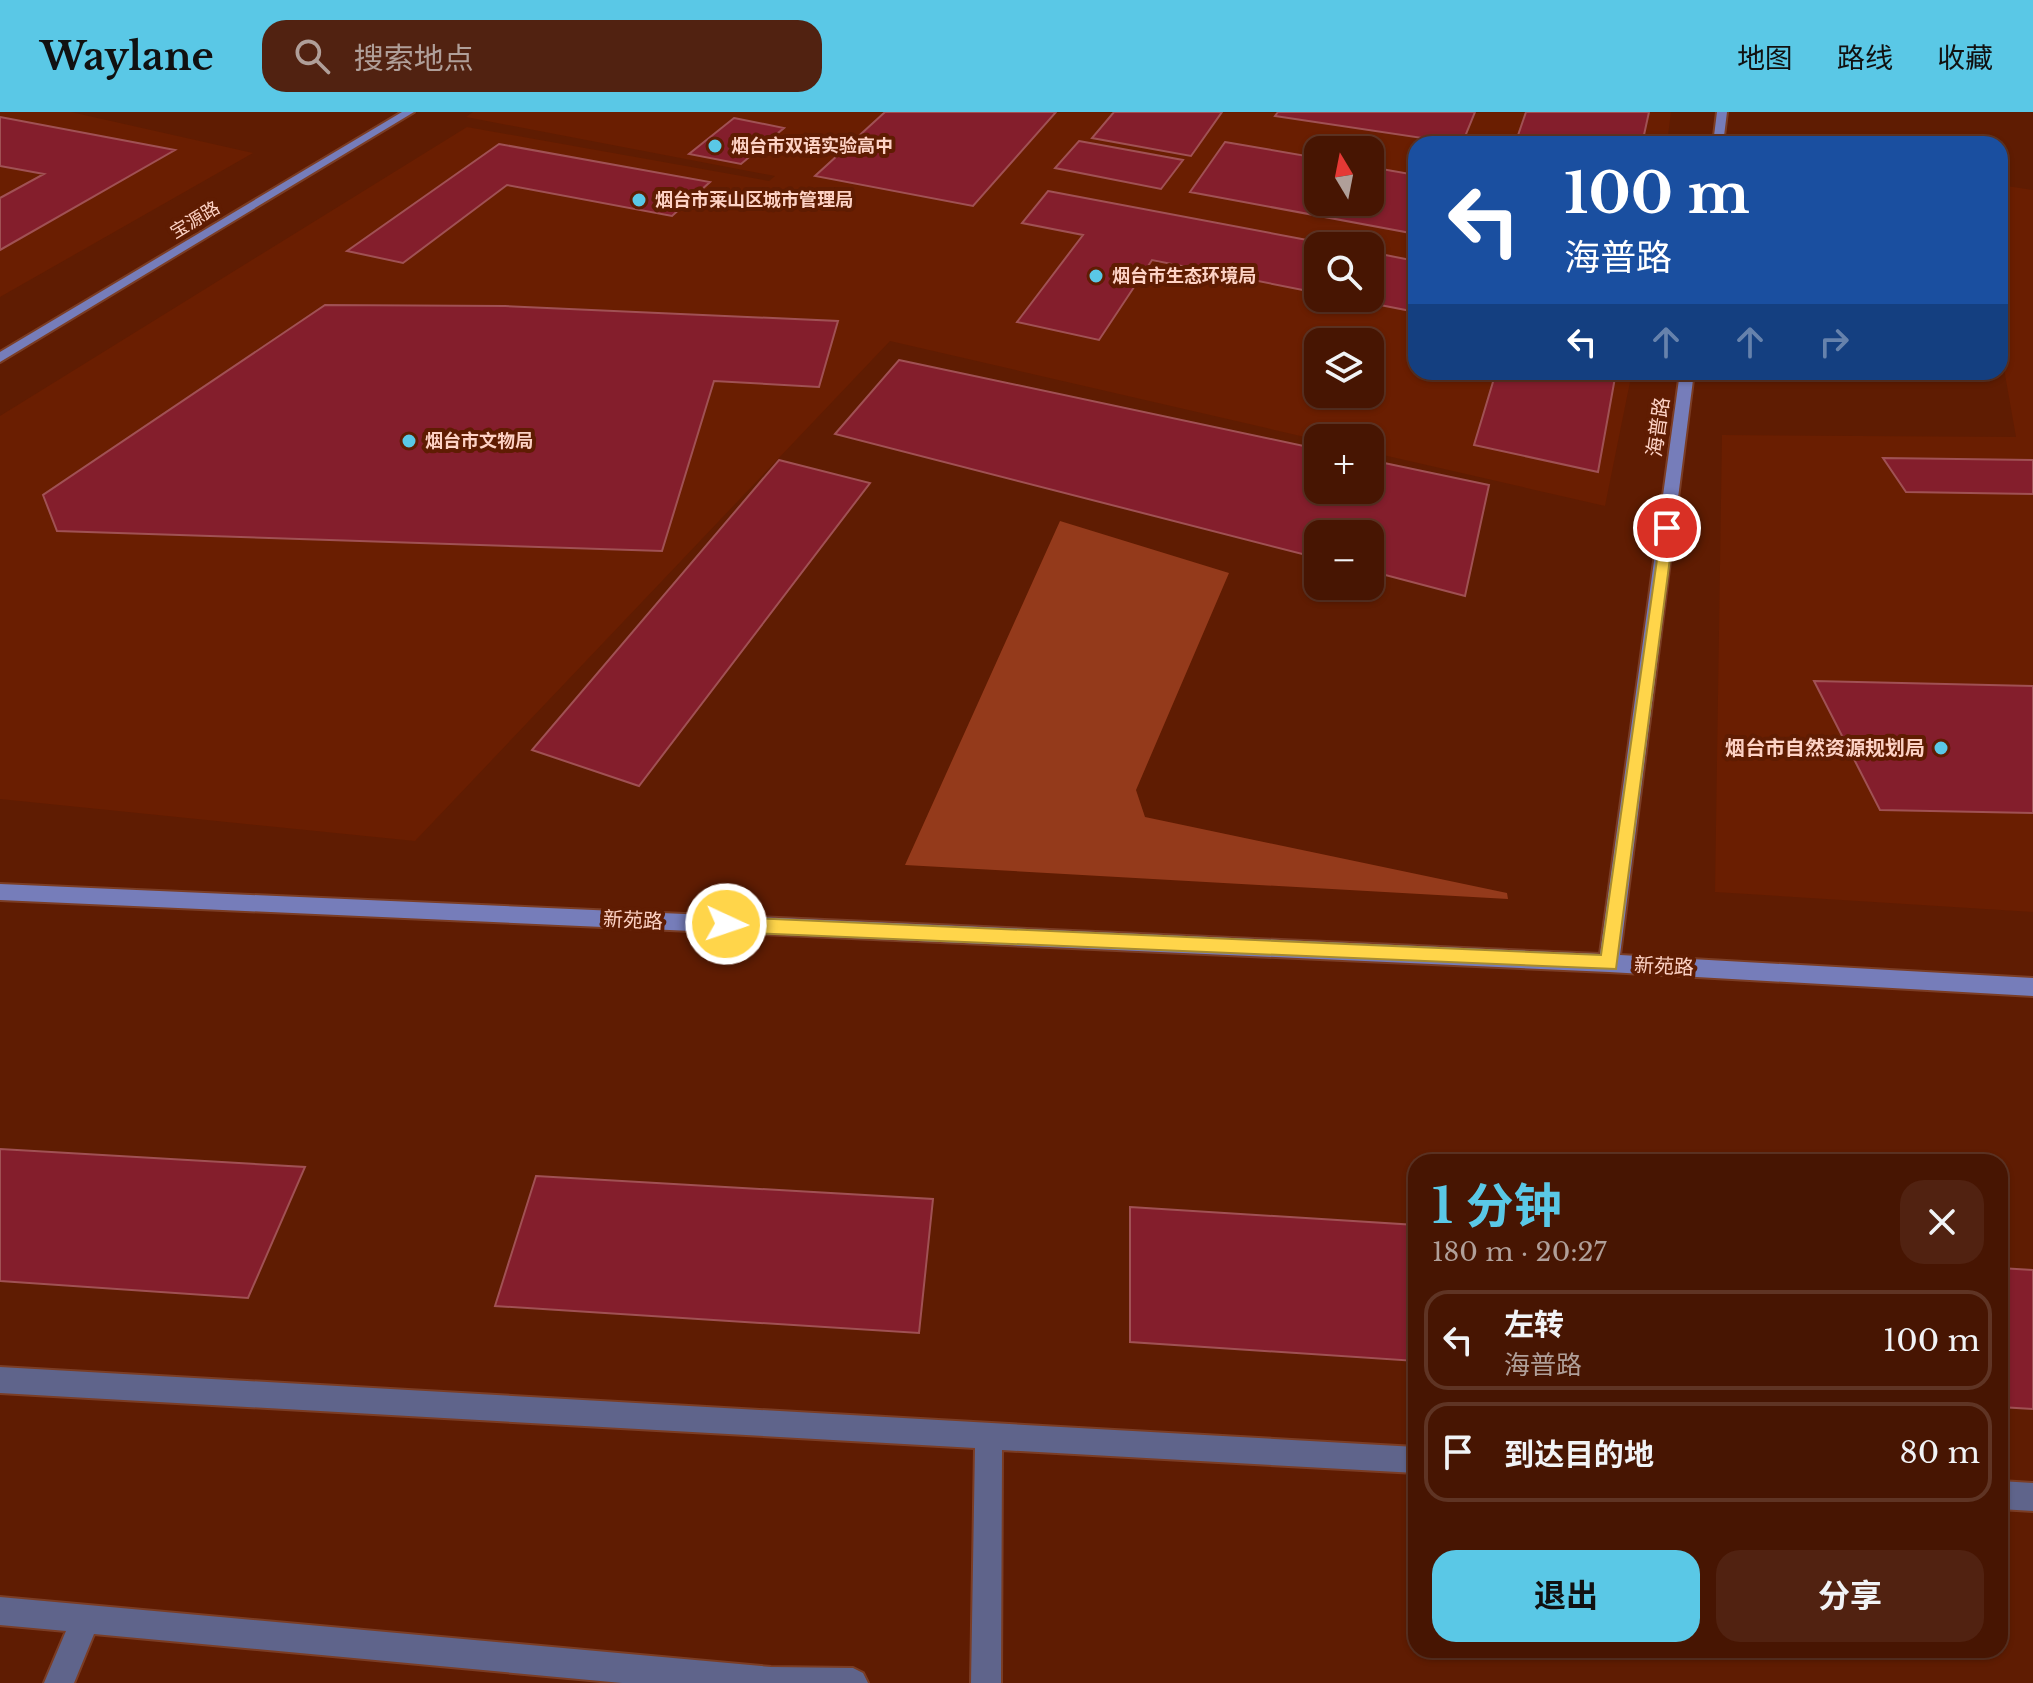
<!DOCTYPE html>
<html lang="zh">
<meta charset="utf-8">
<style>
:root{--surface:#471502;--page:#512211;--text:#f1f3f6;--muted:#b09f99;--line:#5f3424;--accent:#5ac8e6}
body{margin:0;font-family:"Libre Baskerville","Noto Sans SC",serif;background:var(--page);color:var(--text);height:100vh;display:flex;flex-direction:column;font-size:30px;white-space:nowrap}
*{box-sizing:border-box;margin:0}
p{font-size:26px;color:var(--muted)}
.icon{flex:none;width:44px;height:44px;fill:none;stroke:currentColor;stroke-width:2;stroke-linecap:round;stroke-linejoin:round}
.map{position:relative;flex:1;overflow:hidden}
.drawer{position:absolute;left:1408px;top:1042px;width:600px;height:504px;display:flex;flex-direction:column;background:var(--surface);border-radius:24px;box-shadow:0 2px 6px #0004,0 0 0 2px var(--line)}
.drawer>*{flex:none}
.guide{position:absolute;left:1408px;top:24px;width:600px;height:244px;border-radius:24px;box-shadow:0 2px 6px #0004,0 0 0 2px var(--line);background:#1a4fa0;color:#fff;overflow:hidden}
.needle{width:52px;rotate:350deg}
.tools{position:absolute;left:1304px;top:24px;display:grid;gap:16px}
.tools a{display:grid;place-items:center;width:80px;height:80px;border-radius:16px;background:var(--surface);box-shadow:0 2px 6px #0004,0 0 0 2px var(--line);font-size:40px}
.pin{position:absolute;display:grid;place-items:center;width:68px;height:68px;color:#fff;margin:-34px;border:4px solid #fff;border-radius:50%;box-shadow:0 2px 8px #0007}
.me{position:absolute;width:88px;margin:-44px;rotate:93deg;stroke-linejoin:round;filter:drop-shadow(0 0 6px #0008)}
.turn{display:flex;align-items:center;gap:28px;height:168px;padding:0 24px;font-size:36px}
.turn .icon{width:104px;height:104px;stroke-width:2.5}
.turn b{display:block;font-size:56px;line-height:68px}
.lanes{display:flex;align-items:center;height:76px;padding:0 24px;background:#0003;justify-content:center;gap:40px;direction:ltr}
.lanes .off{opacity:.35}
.round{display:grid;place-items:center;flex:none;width:84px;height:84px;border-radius:24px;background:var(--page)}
.summary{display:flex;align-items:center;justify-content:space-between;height:136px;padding:0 24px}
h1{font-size:48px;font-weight:700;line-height:60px;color:var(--accent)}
.button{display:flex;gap:16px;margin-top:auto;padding:16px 24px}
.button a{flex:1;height:92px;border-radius:24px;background:var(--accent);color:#111;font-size:32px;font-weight:700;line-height:92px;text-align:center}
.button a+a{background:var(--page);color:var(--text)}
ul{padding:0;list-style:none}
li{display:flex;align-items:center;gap:24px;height:100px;margin:0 16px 12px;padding:0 8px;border:4px solid var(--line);border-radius:24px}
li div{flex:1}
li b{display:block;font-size:30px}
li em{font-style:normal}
header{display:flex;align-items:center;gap:48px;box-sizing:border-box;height:112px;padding:0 40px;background:var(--accent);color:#111}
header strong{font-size:38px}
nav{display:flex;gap:44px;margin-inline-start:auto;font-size:28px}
.search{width:560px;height:72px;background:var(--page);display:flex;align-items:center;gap:20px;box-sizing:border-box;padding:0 28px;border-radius:24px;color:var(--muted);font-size:30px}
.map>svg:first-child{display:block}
.built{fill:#6a1e01;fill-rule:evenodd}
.green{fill:#943a1b}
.building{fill:#841e2c;stroke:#a05154;stroke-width:2}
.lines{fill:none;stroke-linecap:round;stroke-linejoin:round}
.street-casing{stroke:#7b3d25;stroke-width:4}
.secondary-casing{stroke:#7b3d25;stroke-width:4}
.street{fill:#5f648b;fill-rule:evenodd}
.secondary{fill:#767dba;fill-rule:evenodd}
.route{fill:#ffd54a;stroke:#a68a30;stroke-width:2}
.poi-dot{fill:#5ac8e6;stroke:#5f1c02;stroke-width:3}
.labels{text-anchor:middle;stroke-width:8;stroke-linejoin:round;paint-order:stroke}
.far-poi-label{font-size:18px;font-weight:bold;fill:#fdd2c5;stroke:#5f1c02;text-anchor:start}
.far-street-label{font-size:18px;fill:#fdd2c5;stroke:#5f1c02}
.street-label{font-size:20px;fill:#fdd2c5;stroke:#5f1c02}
.poi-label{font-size:20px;font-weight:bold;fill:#fdd2c5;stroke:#5f1c02;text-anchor:end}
</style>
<header>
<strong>Waylane</strong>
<div class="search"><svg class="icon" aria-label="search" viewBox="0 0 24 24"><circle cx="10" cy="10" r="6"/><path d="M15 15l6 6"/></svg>搜索地点</div>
<nav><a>地图</a><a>路线</a><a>收藏</a></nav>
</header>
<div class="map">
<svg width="2033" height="1571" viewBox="0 0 2033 1571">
<rect width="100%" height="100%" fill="#5f1c02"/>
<path class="built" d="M0,0H71L253,41L0,185Z
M473,0H1671L1667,32H1416V260H1632L1605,394L1370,340V326L1318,328L890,229L415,729L0,687V304L467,15L769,69L775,64L466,5ZM1318,38H1370V90H1318ZM1318,134H1370V186H1318ZM1318,230H1370V282H1318Z
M2000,73L2033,78V800L1715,780L1722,323L2016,325L2000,234Z"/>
<path class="green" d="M1060,409L1229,461L1136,678L1145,705L1507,781L1508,787L905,753Z"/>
<path class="building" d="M885,0H1056L973,94L815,64Z
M1114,0H1222L1191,44L1092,26Z
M1278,0H1475L1462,32L1275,4Z
M1526,0H1649L1642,32H1515Z
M0,5L175,38L0,138V86L44,62L0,54Z
M734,6L784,16L741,52L689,42Z
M1079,29L1183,48L1161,77L1055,56Z
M1225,30L1318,46V90H1370V55L1416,63V122L1190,80Z
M499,32L710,70L672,104L507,73L403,151L347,139Z
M1048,79L1339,134H1318V181L1152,148L1099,228L1017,210L1083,123L1022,111Z
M1370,140L1416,149V200L1344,186H1370Z
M325,193L505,194L838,209L819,275L714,269L662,439L57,419L43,383Z
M899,248L1318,337V378H1370V348L1489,373L1465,484L1370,459V422H1318V446L835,322Z
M1496,260H1616L1598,360L1474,333Z
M1883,346L2033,348V382L1906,380Z
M779,348L870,371L639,674L532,638Z
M1814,569L2033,574V701L1880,698Z
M0,1037L305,1055L248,1186L0,1169Z
M536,1064L933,1087L919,1221L495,1194Z
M1130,1095L1416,1113V1249L1130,1230Z
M2000,1156L2033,1158V1297L2000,1295Z"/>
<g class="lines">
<g class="street-casing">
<path id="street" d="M0,1255L1416,1335V1361L1002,1338L1001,1571H971L975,1336L0,1281Z
M2000,1369L2033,1371V1399L2000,1397Z
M0,1485L771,1555L853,1556L863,1561L868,1571H622L94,1522L74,1571H44L66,1519L0,1513Z"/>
</g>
<g class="secondary-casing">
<path id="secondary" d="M402,0H414L0,250V240Z
M1717,0H1727L1723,32H1713Z
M1680,260H1694L1620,843L2033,866V884L1609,860L0,788V772L1600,842Z"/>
</g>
<use href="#street" class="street"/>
<use href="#secondary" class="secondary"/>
</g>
<path class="route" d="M1662,412L1674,416L1616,857L726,820L716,812L726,805L1601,843Z"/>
<g class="poi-dot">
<circle cx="715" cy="34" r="8"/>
<circle cx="639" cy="88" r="8"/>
<circle cx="1096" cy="164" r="8"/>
<circle cx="409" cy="329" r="8"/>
<circle cx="1941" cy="636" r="8"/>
</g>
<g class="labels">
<g class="far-poi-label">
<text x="731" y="40">烟台市双语实验高中</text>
<text x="655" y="94">烟台市莱山区城市管理局</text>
<text x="1112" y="170">烟台市生态环境局</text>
<text x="425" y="335">烟台市文物局</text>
</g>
<g class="far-street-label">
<text transform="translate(195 108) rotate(-31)" y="6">宝源路</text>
</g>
<g class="street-label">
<text transform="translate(1658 315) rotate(-82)" y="7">海普路</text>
<text transform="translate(633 808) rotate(3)" y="7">新苑路</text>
<text transform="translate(1664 854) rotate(3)" y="7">新苑路</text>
</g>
<g class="poi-label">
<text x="1925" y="643">烟台市自然资源规划局</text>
</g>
</g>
</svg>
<div class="tools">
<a><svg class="needle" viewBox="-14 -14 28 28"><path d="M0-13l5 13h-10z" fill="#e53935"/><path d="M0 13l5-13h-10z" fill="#b09f99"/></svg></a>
<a><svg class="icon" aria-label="search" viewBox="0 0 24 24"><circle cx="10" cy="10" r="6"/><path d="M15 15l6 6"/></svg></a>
<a><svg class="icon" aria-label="layers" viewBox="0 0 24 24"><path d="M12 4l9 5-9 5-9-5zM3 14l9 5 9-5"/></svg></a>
<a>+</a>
<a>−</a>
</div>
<div class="pin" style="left:1667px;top:416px;background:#d93025"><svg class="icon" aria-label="arrive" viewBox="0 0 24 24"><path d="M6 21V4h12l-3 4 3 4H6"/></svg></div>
<svg class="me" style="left:726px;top:812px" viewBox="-20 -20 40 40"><circle r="17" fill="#ffd54a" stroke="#fff" stroke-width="3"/><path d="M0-11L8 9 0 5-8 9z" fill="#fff"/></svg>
<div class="guide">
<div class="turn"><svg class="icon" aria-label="left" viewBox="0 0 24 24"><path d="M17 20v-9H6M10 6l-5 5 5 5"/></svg><div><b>100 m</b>海普路</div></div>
<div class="lanes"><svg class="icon" aria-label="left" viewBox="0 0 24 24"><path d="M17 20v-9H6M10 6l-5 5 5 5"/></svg><svg class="icon off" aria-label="ahead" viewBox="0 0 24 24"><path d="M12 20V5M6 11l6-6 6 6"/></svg><svg class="icon off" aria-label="ahead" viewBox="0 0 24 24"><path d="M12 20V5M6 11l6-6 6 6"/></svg><svg class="icon off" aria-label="right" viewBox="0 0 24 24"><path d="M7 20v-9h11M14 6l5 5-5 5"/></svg></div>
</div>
<section class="drawer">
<div class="summary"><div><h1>1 分钟</h1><p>180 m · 20:27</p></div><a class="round"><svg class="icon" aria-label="close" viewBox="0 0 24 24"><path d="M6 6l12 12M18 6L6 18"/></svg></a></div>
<ul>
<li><svg class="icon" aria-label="left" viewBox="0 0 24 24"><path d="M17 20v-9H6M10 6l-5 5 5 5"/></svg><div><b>左转</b><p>海普路</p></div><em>100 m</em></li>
<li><svg class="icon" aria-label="arrive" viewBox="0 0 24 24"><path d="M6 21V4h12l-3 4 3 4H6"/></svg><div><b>到达目的地</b></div><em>80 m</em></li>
</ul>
<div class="button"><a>退出</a><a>分享</a></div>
</section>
</div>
